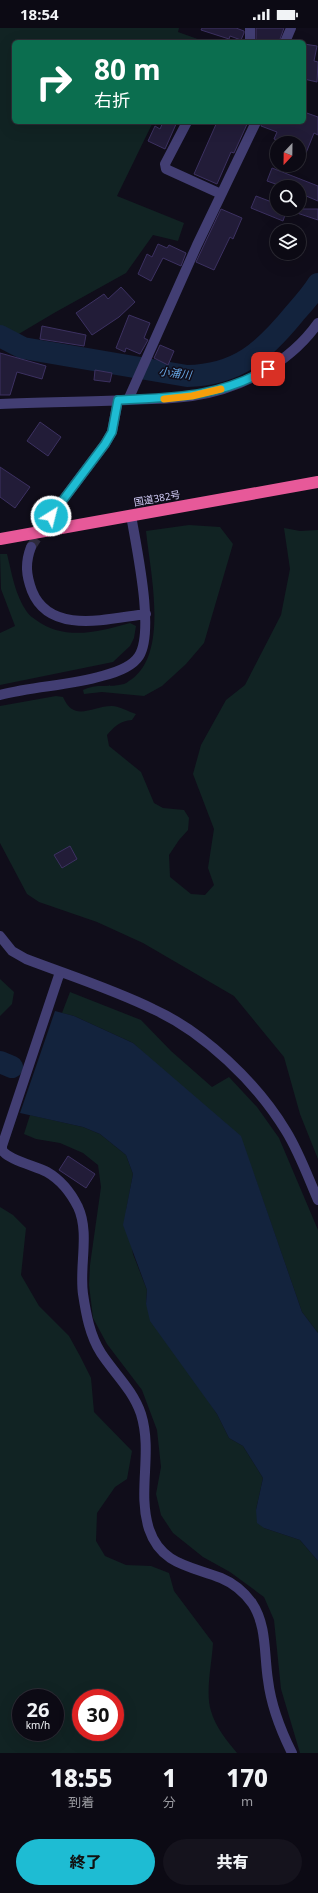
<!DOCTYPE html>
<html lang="ja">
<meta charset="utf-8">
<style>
:root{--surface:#0c0a14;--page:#15131d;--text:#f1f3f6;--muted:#9a9aa0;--line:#2c2b34;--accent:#1ebcd3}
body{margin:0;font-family:"Noto Sans","Noto Sans JP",sans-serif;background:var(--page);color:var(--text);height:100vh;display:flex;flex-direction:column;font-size:15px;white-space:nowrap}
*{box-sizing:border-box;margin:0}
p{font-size:13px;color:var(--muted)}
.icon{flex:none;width:22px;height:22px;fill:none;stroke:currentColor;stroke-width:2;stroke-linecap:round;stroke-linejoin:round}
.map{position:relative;height:1725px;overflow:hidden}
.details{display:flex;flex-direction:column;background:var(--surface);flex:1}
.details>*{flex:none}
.hud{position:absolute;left:12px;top:12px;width:294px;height:84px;border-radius:6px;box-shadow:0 4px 16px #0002,0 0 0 1px var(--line);background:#0b6e4f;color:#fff;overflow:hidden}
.needle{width:26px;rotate:202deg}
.controls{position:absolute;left:270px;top:108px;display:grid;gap:8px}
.controls a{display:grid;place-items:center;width:36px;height:36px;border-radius:50%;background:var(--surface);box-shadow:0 4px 16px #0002,0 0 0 1px var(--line);font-size:20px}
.speed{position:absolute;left:12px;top:1661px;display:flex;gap:8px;font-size:20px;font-weight:700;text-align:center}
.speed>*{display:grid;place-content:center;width:52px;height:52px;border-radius:50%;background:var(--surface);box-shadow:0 4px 16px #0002,0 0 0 1px var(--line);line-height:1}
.speed small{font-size:10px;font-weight:400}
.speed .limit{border:6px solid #d22;background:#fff;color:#111}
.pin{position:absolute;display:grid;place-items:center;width:34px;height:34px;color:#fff;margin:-17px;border-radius:8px;box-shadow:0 2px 6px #0006}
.me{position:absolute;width:44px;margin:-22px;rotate:36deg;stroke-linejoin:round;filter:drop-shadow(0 0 3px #0008)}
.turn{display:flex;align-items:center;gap:14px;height:84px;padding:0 16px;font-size:18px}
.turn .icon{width:52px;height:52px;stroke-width:2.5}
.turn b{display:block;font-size:28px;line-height:34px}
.eta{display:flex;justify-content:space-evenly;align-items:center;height:68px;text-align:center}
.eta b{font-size:24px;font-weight:800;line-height:28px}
.cta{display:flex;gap:8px;margin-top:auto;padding:8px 16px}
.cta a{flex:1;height:46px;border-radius:24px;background:var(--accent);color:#111;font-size:16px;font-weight:800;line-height:46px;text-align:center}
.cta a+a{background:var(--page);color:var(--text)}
.status{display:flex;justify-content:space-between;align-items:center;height:28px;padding:0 20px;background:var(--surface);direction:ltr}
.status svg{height:11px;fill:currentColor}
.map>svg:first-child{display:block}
.green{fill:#112323;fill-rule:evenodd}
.water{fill:#13233d}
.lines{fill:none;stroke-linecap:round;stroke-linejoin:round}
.river{stroke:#13233d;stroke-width:22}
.building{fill:#221c38;stroke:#3c3161}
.minor-tunnel{stroke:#2d2a3b;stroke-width:10;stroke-dasharray:10 5;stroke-linecap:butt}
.minor{stroke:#423e73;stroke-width:10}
.highway{stroke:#e75999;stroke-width:12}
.route-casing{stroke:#147a89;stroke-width:10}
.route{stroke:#1ebcd3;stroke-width:7}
.slow{stroke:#f59e0b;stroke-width:7}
.labels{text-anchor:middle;stroke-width:3;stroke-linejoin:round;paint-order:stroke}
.street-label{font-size:10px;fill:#d3cdf8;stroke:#100d1a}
.water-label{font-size:11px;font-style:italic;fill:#69abea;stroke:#100d1a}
</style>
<div class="status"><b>18:54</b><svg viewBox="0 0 49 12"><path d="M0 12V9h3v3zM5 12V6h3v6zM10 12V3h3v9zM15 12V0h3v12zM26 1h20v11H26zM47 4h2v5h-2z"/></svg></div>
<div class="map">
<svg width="318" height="1725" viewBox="0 0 318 1725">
<rect width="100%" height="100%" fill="#100d1a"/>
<path class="green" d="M0,0H179L178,4L206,14H14V94H153L117,168L184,195L178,213L153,207L126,245L54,285L17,307L0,300Z
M189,497L220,499L233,516L204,615L186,636L162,658L144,668L102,664L84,666L83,662C96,655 110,660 124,656C127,655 130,652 132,651C169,624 150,543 146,503Z
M284,500L300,503L318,502V1131L300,1086L284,1029L234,968L143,915L97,894L39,874L27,866L0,815V678L56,668L63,669C74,695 92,678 112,678C119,678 129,684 136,686L132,692C120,693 115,698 107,707L109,718L141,744L154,775L163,780L184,782L189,790L188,802L179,812L169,827L170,849L191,866L205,867L214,857L208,840L214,801L193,746L201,717L226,672L245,657L281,587L290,541Z
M0,526H7C12,546 15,567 27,584C29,587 33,590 36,592C64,613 99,604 130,595L136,598L134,610L130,618L113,634L0,657V605L15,598L1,561Z
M0,951L14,964L12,976L0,988Z
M70,964L141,992L171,1023L212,1059L229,1049L257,1079L279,1110L318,1202V1305L302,1284L253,1144L156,1037L133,1015L74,988L62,985Z
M30,1087L83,1099L100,1106L126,1127L133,1146L126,1183L133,1226L147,1262L146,1276L217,1386L229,1410L243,1418L263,1450L256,1482L264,1500L300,1512L318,1533V1725H300L281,1661L274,1592L264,1569L230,1544L203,1529L173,1505L161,1487L156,1466L161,1439L157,1402L142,1362L107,1316L93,1290L89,1257L90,1237L101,1159L98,1137L83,1125L60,1115L36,1111L24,1106Z
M0,1179L13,1187L26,1200L21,1247L39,1278L69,1308L80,1328L91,1350L94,1384L132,1423L127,1451L115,1459L97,1485L96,1513L105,1528L126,1537L151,1538L169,1545L174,1563L213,1615C212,1635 205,1664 211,1683C215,1698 227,1713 237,1725H0ZM21,1670H55V1704H21ZM81,1670H115V1704H81Z"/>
<path class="water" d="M55,983L74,988L133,1015L241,1108L302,1284L318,1305V1533L300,1512L264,1500L257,1495L256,1482L263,1450L243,1418L229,1410L217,1386L150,1293L146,1276L147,1262L123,1197L133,1146L126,1127L100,1106L83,1099L20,1085Z"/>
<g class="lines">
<path class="river" d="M0,308L23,320L187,348C238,347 264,323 295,285C303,276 312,266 318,256
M0,1034L12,1039"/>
</g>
<path class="building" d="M202,0H236L244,3V5L241,12L230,8L229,11L201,2Z
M256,0H284L279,14H256Z
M304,16L317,18L314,33L318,34L317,54L304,51Z
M304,84L318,89V107L314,105L306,125L299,122V115H283L274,111L277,104L261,98L262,94H304Z
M163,94H177L165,121L148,113L155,98L160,101Z
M217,94H248L234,125L231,124L217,156L194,146Z
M272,140L318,158V173L299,165V159H284L267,153Z
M256,168L277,176V181H287L283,193L251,180Z
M221,181L242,190L233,211L230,209L214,242L196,234Z
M291,181H318V192L291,183Z
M158,216L167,220L169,217L186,225L181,238L163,230L151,253L138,246L147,226L152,229Z
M121,259L135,274L119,289L92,307L76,285L104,266L108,271Z
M129,287L150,295L144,310L148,312L140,326L126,320L125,324L116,320Z
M42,298L86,307L84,318L40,311Z
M160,317L174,323L168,337L154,330Z
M0,325L46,338L42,351L17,344L10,367H0Z
M95,342L112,345L110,354L94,352Z
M40,394L61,409L48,428L27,413Z
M0,439L30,459L15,480L0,469Z
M70,818L77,831L62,840L54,827Z
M68,1128L95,1146L86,1160L59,1142Z"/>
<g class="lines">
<path class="minor-tunnel" d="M31,519L51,488"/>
<path class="minor" d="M250,14V0
M285,14L291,0
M187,94L165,136L166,141L221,166
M128,372L197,217L256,94
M0,376C43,374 85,374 128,372C149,371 171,371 192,368C240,361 289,336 318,295
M51,488L105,416L112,404L118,372
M31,519C25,535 26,547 32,563C50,608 110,590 146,586
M0,667C33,658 69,658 102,648C114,645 132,639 139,628C155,603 136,518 131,487
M0,908L12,923L26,931C68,947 112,961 153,981C204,1004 257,1055 286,1103C299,1124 308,1149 318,1172
M60,944L2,1118V1122C8,1132 36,1138 47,1144C61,1152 71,1165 78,1179C90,1205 79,1238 83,1266C86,1286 90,1308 101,1325C114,1345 133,1362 141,1386C153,1425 137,1463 149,1501C161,1537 191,1538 221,1550C233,1555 244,1564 252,1575C267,1597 264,1627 268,1652C271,1677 281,1703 292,1725"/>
<path class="highway" d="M0,511L318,454"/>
</g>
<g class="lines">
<g class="route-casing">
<path id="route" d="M51,488L105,416L112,404L118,372C176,369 216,370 268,341"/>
</g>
<use href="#route" class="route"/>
<path class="slow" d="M164,371L192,368L221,361"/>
</g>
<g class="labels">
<g class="street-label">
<text transform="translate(157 470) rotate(-10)" y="4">国道382号</text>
</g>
<g class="water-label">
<text transform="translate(175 345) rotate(7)" y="4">小浦川</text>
</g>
</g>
</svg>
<div class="controls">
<a><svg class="needle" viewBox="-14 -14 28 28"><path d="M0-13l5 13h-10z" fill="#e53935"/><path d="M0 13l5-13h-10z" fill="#9a9aa0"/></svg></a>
<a><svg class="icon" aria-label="search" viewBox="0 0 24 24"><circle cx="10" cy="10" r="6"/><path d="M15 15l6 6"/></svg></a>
<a><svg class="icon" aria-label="layers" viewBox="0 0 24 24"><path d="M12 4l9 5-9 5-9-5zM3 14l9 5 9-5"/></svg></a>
</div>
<div class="speed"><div>26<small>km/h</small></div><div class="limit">30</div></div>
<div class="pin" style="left:268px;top:341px;background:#d93025"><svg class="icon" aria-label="arrive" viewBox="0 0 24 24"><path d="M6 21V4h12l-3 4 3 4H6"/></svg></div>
<svg class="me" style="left:51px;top:488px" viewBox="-20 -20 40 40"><circle r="17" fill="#1ebcd3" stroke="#fff" stroke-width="3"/><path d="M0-11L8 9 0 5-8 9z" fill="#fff"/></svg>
<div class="hud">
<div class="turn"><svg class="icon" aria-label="right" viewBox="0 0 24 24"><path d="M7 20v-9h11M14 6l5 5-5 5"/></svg><div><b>80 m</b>右折</div></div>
</div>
</div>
<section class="details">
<div class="eta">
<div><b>18:55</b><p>到着</p></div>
<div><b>1</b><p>分</p></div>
<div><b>170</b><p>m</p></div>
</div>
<div class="cta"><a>終了</a><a>共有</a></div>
</section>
